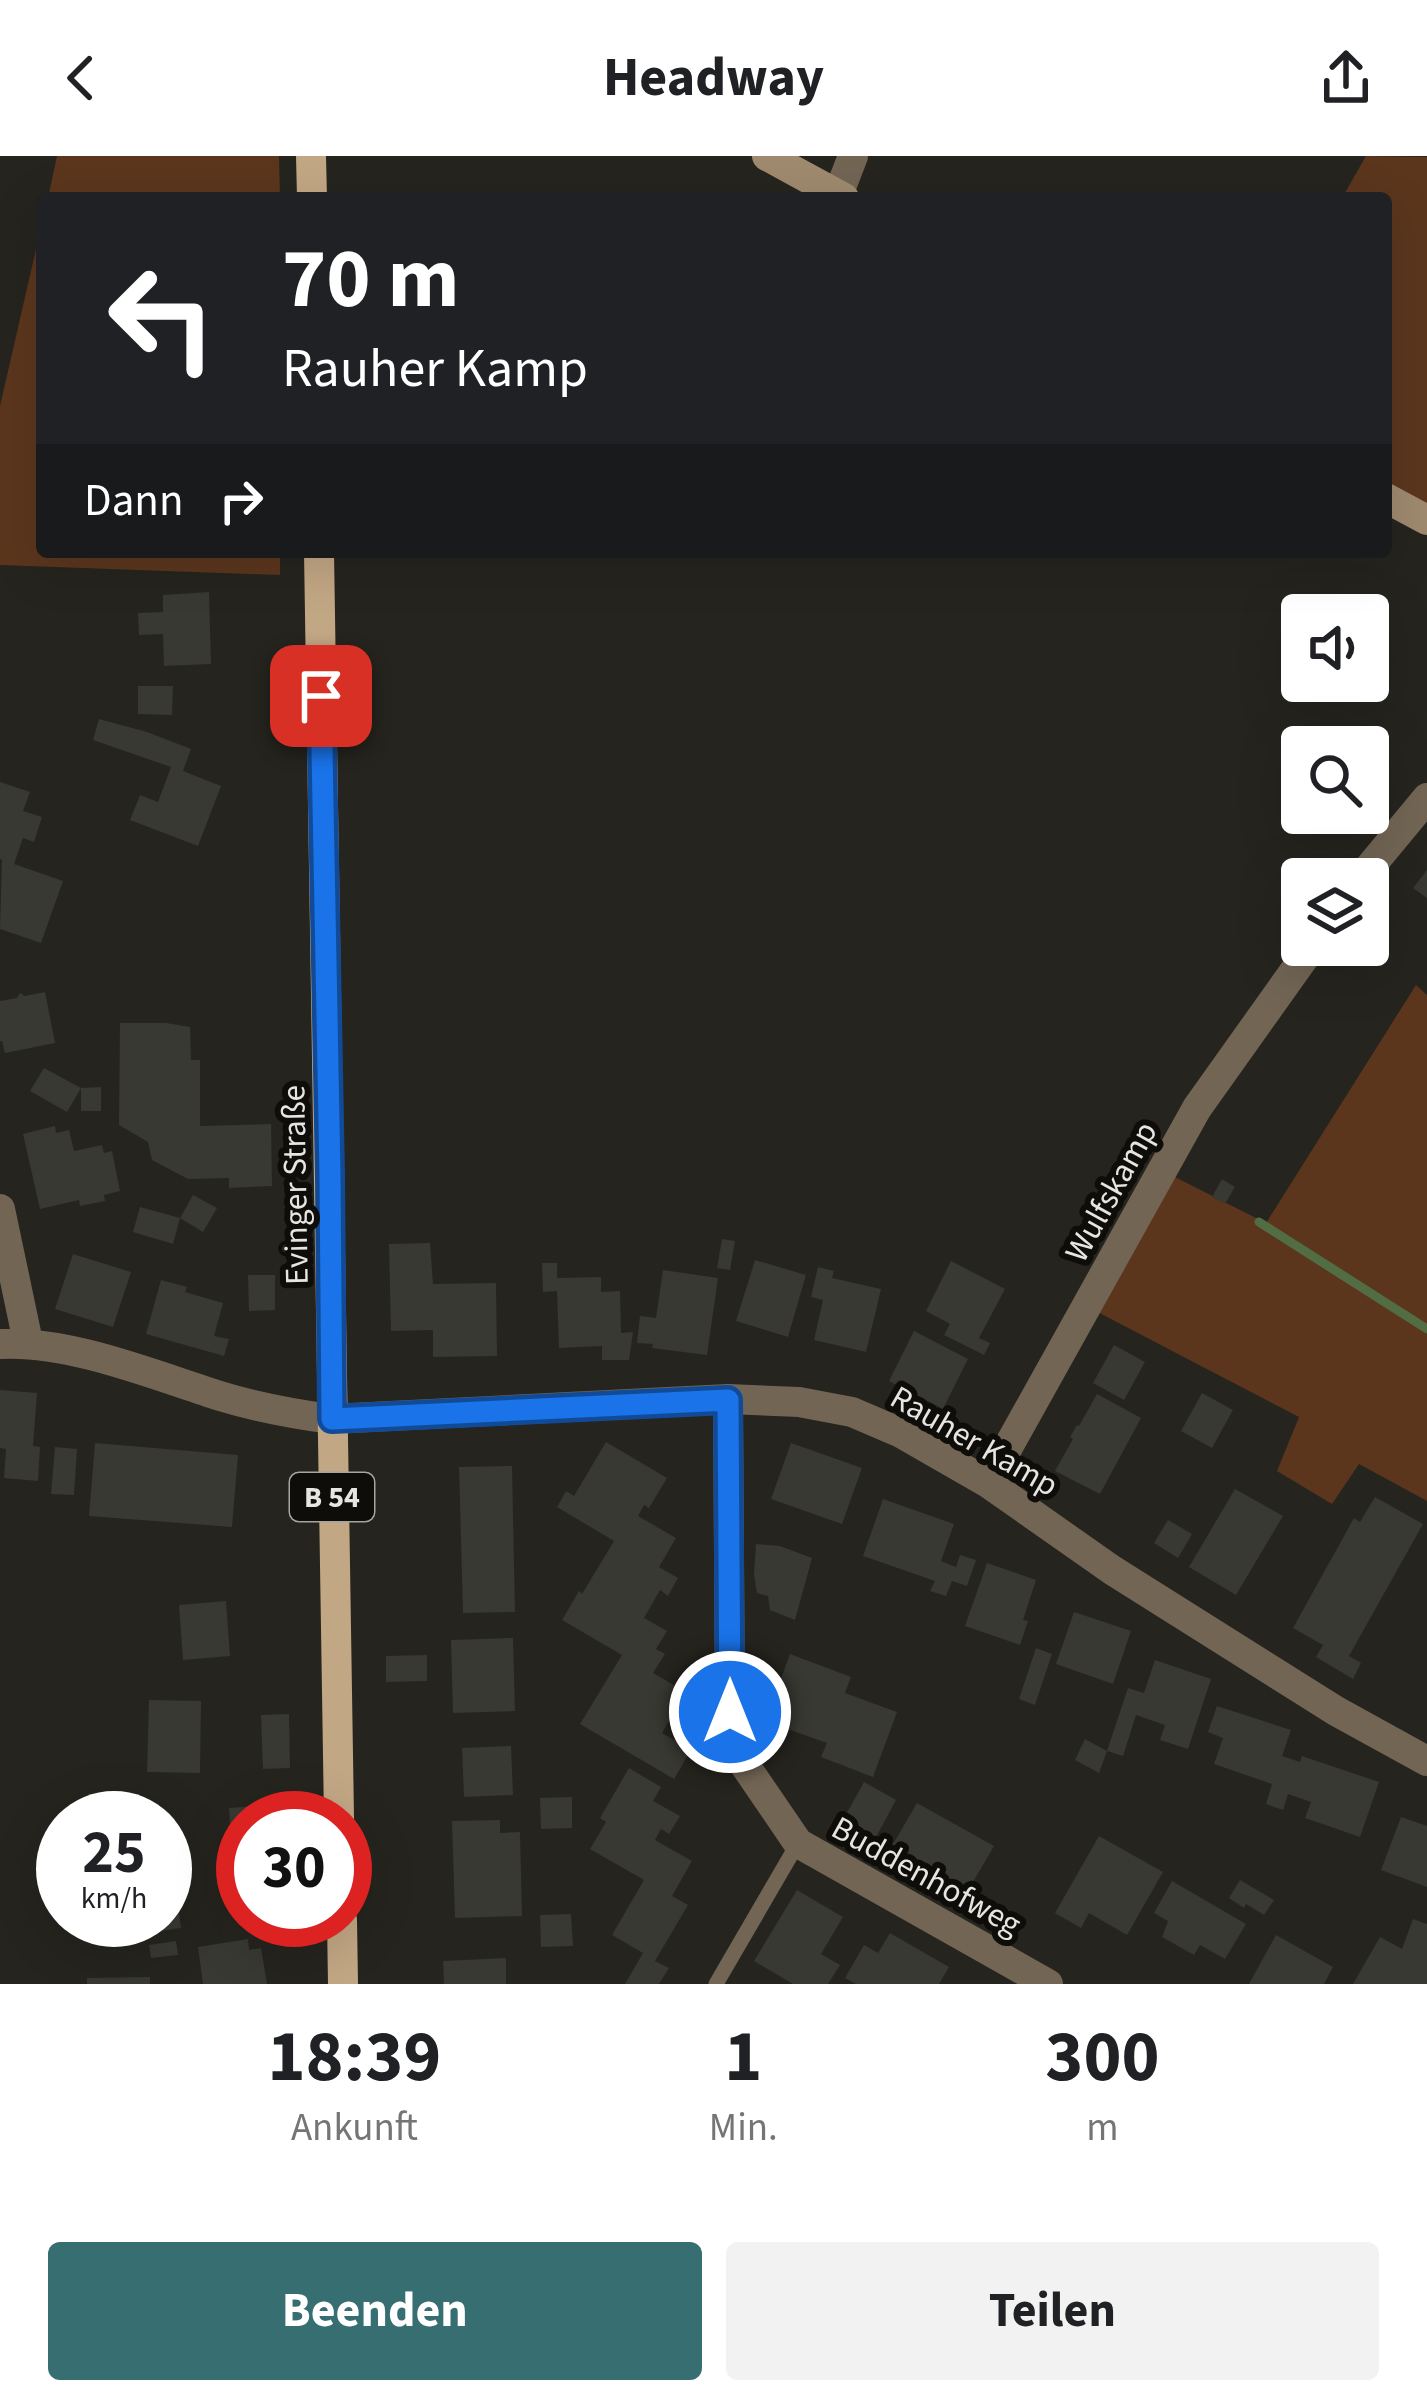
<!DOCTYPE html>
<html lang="de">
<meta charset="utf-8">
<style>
:root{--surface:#fff;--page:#f2f2f2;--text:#202124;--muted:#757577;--accent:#366e71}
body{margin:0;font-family:"Source Sans 3",sans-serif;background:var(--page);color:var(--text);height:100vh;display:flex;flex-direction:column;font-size:45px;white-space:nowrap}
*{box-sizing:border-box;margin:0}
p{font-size:39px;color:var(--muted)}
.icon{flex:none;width:66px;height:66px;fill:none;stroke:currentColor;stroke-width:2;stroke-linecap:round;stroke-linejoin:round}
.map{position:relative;height:1828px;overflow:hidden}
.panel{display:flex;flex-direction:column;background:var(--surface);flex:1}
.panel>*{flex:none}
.guide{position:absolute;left:36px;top:36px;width:1356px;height:366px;border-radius:12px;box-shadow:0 12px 48px #0002;background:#202124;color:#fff;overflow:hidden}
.fabs{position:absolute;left:1281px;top:438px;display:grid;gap:24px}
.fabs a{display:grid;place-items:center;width:108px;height:108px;border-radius:12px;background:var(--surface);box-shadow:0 12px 48px #0002;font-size:60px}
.speed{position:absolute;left:36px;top:1635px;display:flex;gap:24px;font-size:60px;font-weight:700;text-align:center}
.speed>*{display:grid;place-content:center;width:156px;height:156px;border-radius:50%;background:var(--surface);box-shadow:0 12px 48px #0002;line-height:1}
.speed small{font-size:30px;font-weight:400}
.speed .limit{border:18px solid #d22;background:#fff;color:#111}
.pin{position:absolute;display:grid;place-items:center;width:102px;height:102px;color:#fff;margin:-51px;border-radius:24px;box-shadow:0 6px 18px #0006}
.me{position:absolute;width:132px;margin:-66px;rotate:0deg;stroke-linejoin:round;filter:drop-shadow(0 0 9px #0008)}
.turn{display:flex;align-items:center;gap:42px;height:252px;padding:0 48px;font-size:54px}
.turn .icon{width:156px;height:156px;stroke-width:2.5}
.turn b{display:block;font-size:84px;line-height:102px}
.then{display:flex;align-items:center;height:114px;padding:0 48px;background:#0003;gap:24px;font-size:45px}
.eta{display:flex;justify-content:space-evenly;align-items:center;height:204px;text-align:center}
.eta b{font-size:72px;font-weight:700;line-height:84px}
.button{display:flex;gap:24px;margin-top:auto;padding:24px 48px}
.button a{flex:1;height:138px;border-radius:12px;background:var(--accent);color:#fff;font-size:48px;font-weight:700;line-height:138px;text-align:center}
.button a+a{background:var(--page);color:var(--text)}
header{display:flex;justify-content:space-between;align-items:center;height:156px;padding:0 48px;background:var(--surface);font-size:54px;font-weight:700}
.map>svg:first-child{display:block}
.green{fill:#5b361d}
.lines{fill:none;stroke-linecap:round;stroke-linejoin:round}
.stream{stroke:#526c44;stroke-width:9}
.building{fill:#383932}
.lane{stroke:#726554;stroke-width:15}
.street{stroke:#726554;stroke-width:30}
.secondary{stroke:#9f8a6f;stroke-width:30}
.primary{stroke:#c2a784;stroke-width:30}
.route-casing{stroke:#114b97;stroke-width:30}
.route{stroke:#1a73e8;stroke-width:21}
.labels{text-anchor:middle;stroke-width:12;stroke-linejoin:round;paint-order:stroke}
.shield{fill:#0e0d0a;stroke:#a5a4a0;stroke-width:3}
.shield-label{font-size:30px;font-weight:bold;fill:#e6e5e1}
.street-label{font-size:33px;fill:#e6e5e1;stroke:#0e0d0a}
</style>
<header><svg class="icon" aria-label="back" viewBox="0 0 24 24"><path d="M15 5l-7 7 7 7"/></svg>Headway<svg class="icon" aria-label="share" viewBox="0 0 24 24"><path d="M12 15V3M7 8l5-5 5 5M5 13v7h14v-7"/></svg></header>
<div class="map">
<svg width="1427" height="1828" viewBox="0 0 1427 1828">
<rect width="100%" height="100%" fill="#25241e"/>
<path class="green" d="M57,0H279L280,42H48Z
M1366,0L1427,1V356L1386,332V42H1342Z
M42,67V396H280V419L0,409V250Z
M1416,829L1427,839V1345L1359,1308L1332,1348L1277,1315L1299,1261L1088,1151L1163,1015L1266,1067Z"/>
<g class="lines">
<path class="stream" d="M1259,1066L1427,1173"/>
</g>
<path class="building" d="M209,436L211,508L164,510L163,478L139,479L138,457L163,456V439Z
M138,530H173L172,559L138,558Z
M99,563L147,576L191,593L183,615L221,630L198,690L130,664L140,639L158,646L171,611L93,584Z
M0,626L30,636L23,655L42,661L34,686L23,682L14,708L63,725L41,787L0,773L2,704L0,703Z
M1427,714V742L1413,732Z
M45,836L55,887L5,897L2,885H0V845L17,842L20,837L25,840Z
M120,867H166L190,871L191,904H200V970L271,968L272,1030L229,1032V1022L188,1023L152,1004L148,986L119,969Z
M44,912L81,932L67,956L30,935Z
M101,931V955H81V932Z
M55,970L56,977L69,974L74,995L102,989L104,997L112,995L120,1035L104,1039L105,1045L80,1050L79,1044L40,1053L23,978Z
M1222,1023L1235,1031L1225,1048L1212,1041Z
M193,1039L217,1052L203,1076L180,1062Z
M140,1051L180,1062L173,1088L133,1076Z
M722,1083L735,1085L730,1114L717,1112Z
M430,1087L433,1128L496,1127L497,1200L433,1201V1174L391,1175L389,1088Z
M73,1098L131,1116L113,1171L55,1153Z
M755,1104L806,1119L788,1181L736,1165Z
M951,1105L1005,1133L979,1182L990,1187L984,1199L944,1179L950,1168L926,1155Z
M542,1107H557V1122L601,1121V1136L620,1135L621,1177L633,1176L629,1204H602V1190L559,1192L557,1135L543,1136Z
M818,1111L834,1115L832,1122L881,1133L866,1196L814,1184L823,1144L811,1141Z
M663,1114L718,1122L707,1199L652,1192L653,1188L637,1187L640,1160L656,1162Z
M248,1119H275V1154L249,1155Z
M161,1124L187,1131L185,1136L223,1147L214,1180L229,1183L224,1200L146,1178Z
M914,1175L968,1203L943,1253L889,1225Z
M1114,1189L1145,1206L1124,1244L1093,1227Z
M0,1234L37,1237L33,1290L40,1291L38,1325L4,1322L6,1293L0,1292Z
M1202,1237L1233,1254L1212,1292L1181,1275Z
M1097,1238L1141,1262L1100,1338L1055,1315L1073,1283L1070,1281L1077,1269L1079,1270Z
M606,1286L667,1322L649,1352L644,1349L638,1360L676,1382L659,1411L678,1422L668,1440L660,1434L644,1462L667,1475L656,1493L665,1498L653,1517L691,1539L674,1568L669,1565L662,1577L691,1594L674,1623L580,1568L622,1499L562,1464L579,1435L582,1438L614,1385L557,1351L566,1335L574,1340Z
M95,1287L238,1299L232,1371L89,1360Z
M791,1287L862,1312L842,1368L771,1343Z
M55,1291L77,1293L74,1339L51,1338Z
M512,1310L515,1456L463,1457L459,1311Z
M1235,1333L1283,1360L1236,1439L1189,1411Z
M1375,1341L1423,1368L1349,1500L1361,1507L1353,1523L1316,1501L1323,1489L1293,1472L1354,1362L1360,1366Z
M883,1343L954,1368L941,1405L956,1411L960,1399L976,1404L967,1430L952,1425L946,1440L930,1435L935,1425L863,1400Z
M1168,1364L1192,1378L1178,1402L1154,1387Z
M756,1388L780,1390L812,1402L795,1464L770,1454L768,1440L757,1437L754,1419Z
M987,1407L1036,1424L1023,1464L1028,1465L1020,1489L965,1470Z
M226,1445L230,1500L183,1504L179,1449Z
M1074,1456L1131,1475L1113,1528L1056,1508Z
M513,1482L515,1555L453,1557L451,1484Z
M1036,1492L1052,1498L1035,1549L1019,1543Z
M790,1498L851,1521L845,1537L897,1556L873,1621L821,1601L827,1587L765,1565Z
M427,1499V1525L386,1526V1500Z
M1155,1504L1211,1523L1188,1593L1160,1584L1165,1569L1136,1559L1123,1600L1107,1595L1128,1532L1144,1537Z
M149,1544L201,1545L200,1617L147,1616Z
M1217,1550L1291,1574L1282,1600L1300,1606L1302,1600L1379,1626L1360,1681L1305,1662L1311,1646L1288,1638L1283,1654L1266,1648L1272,1628L1214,1608L1223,1582L1208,1576Z
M289,1558L290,1612L263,1613L261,1559Z
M1085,1583L1107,1595L1099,1617L1075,1604Z
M511,1590L513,1639L464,1641L462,1592Z
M629,1612L661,1631L653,1645L680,1660L669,1678L661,1673L655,1684L692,1705L672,1740L688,1749L655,1805L669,1812L659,1828H625L643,1797L612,1779L644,1724L590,1693L606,1666L600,1662Z
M864,1626L896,1644L875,1683L843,1664Z
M572,1641V1672L541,1673L540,1642Z
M917,1647L994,1690L966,1738L889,1695Z
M274,1649L275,1662H243V1703L232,1704L229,1652Z
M1401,1661L1427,1670V1731L1381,1714Z
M500,1664V1677L520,1676L522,1760L455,1762L452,1665Z
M1099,1680L1163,1716L1127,1779L1089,1757L1081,1772L1055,1757Z
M172,1711L181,1772L108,1783L106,1764H165V1712Z
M1240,1724L1274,1744L1264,1759L1246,1748L1244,1752L1229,1742Z
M1172,1725L1246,1768L1225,1803L1200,1789L1194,1799L1162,1781L1168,1765L1154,1757Z
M797,1734L843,1761L821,1798L840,1809L828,1828H793L754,1805Z
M571,1758L573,1790L541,1791L540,1759Z
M1413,1763L1427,1768V1828H1353L1380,1781L1402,1793Z
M890,1777L949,1811L939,1828H856L845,1822L864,1789L878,1797Z
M1276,1779L1333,1811L1324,1828H1249Z
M248,1783L249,1794L261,1792L267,1828H203L198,1791Z
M176,1785L178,1799L151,1802L149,1789Z
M506,1802V1828H444L443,1805Z
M150,1821V1828H87V1822Z"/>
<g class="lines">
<path class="lane" d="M716,1828L798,1687"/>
<path class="street" d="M838,39L853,0
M1360,723L1427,642
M0,1053L28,1186
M0,1188C69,1184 154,1219 220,1240C256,1251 294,1258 331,1263L728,1243L799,1246L852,1256L901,1277L988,1327L1112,1414L1336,1555L1427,1605
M728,1243L730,1556L740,1602L798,1687L1048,1828
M988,1327L1197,952L1313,789"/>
<path class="secondary" d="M767,0L844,42
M1386,342L1427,364"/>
<path class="primary" d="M311,0L312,42
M319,396L339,1662
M342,1764L343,1828"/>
</g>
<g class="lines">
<g class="route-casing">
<path id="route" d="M321,540L330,1020L332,1263L728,1244L730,1556"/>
</g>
<use href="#route" class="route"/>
</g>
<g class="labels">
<rect class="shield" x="290" y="1317" width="84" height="48" rx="9"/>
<g class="shield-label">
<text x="332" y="1351">B 54</text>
</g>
<g class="street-label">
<text transform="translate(294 1029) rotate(-91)" y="12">Evinger Straße</text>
<text transform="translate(1110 1035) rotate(-61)" y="12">Wulfskamp</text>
<text transform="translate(975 1284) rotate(30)" y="12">Rauher Kamp</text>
<text transform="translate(927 1719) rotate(29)" y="12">Buddenhofweg</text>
</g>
</g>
</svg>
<div class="fabs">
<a><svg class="icon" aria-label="sound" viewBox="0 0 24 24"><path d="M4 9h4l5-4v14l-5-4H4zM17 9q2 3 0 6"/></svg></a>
<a><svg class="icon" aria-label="search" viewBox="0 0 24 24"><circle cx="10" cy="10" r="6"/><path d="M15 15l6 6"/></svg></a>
<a><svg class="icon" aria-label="layers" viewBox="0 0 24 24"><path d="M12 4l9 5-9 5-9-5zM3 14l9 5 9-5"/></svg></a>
</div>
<div class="speed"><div>25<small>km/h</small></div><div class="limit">30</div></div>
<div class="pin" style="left:321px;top:540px;background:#d93025"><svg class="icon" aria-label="arrive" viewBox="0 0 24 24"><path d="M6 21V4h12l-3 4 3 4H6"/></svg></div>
<svg class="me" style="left:730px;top:1556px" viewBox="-20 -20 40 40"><circle r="17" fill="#1a73e8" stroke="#fff" stroke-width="3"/><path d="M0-11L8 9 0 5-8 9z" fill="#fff"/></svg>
<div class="guide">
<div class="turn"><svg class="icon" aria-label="left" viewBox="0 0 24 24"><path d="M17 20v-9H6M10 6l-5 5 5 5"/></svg><div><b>70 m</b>Rauher Kamp</div></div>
<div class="then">Dann<svg class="icon" aria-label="right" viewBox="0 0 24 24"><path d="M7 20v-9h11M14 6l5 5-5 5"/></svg></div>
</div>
</div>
<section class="panel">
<div class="eta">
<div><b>18:39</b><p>Ankunft</p></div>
<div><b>1</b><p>Min.</p></div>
<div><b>300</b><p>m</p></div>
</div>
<div class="button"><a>Beenden</a><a>Teilen</a></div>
</section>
